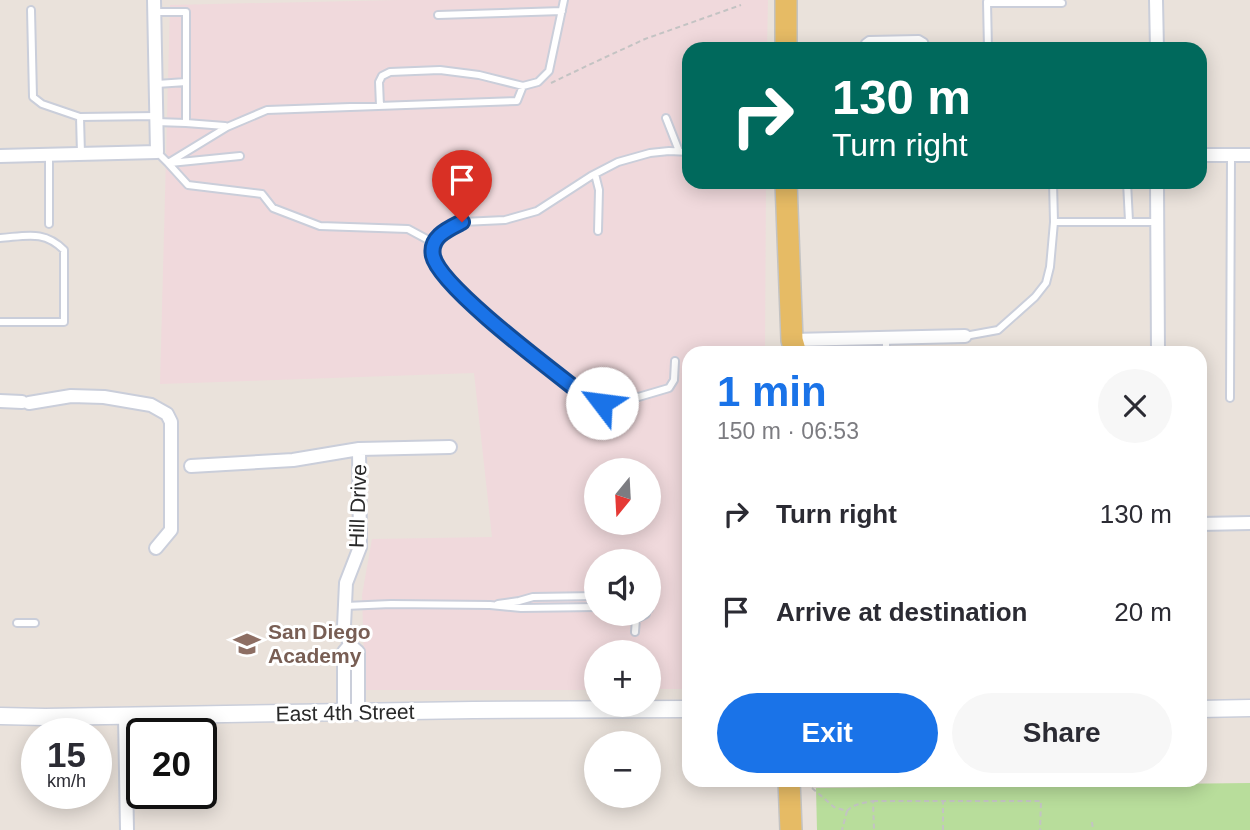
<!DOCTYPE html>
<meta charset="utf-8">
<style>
:root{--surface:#fff;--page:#f7f7f7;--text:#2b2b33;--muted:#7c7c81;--accent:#1a73e8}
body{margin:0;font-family:Helvetica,sans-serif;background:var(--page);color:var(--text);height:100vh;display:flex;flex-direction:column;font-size:26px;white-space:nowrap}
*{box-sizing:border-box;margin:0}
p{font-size:23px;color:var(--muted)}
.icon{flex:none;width:38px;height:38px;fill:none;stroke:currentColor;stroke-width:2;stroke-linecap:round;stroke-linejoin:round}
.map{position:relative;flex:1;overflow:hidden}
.drawer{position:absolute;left:682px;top:346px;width:525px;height:441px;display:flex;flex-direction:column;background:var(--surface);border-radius:21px;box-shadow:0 4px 18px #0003}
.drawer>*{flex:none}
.banner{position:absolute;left:682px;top:42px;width:525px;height:147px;border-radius:21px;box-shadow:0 4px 18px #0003;background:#00695c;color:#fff;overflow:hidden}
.needle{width:46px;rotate:198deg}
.tools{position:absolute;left:584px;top:458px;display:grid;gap:14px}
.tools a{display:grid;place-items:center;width:77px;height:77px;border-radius:50%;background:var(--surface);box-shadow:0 4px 18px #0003;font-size:35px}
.speed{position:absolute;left:21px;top:718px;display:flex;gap:14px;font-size:35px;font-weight:700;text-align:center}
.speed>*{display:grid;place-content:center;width:91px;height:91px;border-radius:50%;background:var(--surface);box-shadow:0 4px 18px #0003;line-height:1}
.speed small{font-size:18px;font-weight:400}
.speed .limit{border:4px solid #111;border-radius:10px;background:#fff;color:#111}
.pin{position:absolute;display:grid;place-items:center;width:60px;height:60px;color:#fff;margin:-72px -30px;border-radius:50% 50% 50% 0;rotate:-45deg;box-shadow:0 0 7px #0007}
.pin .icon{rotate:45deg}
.me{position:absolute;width:77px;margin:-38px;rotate:300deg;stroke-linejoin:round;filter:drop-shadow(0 0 5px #0008)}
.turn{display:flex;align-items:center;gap:24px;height:147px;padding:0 35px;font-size:32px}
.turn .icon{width:91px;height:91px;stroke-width:2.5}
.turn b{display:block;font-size:49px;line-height:60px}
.round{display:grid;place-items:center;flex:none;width:74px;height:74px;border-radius:37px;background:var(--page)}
.overview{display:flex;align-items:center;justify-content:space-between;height:119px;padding:0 35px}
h1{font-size:42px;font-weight:600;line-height:52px;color:var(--accent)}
.button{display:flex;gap:14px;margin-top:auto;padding:14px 35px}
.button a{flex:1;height:80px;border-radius:42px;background:var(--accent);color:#fff;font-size:28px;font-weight:600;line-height:80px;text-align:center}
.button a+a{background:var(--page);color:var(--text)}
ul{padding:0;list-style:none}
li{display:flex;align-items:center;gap:21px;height:98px;padding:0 35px}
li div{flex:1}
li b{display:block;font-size:26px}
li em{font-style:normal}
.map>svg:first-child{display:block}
.medical{fill:#f0d9dc;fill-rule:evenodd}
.green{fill:#b8dd9b}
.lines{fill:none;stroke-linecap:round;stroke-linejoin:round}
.service-casing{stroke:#caceda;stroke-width:10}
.minor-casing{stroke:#caceda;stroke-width:16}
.tertiary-casing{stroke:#caceda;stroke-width:19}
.primary-casing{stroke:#c3c3c3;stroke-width:24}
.path{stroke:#c3c3c3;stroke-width:2;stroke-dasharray:5 3.5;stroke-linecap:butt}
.service{stroke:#fff;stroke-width:6}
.minor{stroke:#fff;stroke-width:12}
.tertiary{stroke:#fff;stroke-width:16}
.primary{stroke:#e6bb65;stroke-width:21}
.route-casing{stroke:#114b97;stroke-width:18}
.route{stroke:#1a73e8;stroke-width:12}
.labels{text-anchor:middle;stroke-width:6;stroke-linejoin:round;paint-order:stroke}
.street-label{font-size:21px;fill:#292929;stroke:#fff}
.education-label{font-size:21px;font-weight:bold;fill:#785e54;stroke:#fff;text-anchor:start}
</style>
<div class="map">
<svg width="1250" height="830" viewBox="0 0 1250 830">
<rect width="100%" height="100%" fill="#eae2db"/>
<path class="medical" d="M399,0H768L767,49H690V182H766L765,353L690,354L689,689H649V653H597V690H365L362,595L372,539L492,537L474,373L160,384L170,5ZM597,471H649V523H597ZM597,562H649V614H597Z"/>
<path class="green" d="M1250,783V830H817L816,788Z"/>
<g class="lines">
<g class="service-casing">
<path id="service" d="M987,2L988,49
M987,3H1062
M31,10L33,97L42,104L80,117
M154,12H186V123
M438,15L562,11
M862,49L865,43L869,40L919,39L924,42L927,49
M157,84L186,82
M380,106L379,82L382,76L390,72L440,70L479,75L523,86L538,82L549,71L564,0
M666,118L679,151
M156,122L186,123L225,126
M157,152L168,163L227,127L267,110L517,101L523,86
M81,154L80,117L156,116
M168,163L188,185L262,194L273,208L320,226L408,229L434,243
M170,163L240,156
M595,174L599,190L598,231
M1053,182L1054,222
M1127,182L1129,221
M49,224V155
M0,238C27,236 44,230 64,250V322H0
M965,336L998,330L1035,297L1046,283L1050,267L1054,222H1157
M886,338V354
M675,361L674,380L669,388L618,403H602L590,400L478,310L451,283L433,258L434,243L439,235L446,229L462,222L505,220L537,211L591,176L618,162L650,153L669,151L690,152
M1230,398L1231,155
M649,597V609
M498,604L519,601L533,597L597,596
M345,606L391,604L490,605L521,608L597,607
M624,614L636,619L646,614
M17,623H35
M635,632L636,619"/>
</g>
<g class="minor-casing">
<path id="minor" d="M1156,0L1157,49
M1200,155H1250
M0,156L157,152L154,0
M1157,182L1158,354
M792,340L965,336
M0,401L22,402
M29,403L71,396L104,397L151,405L167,414L171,422V530L156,548
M191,466L293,460L359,449L450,447
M1200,524L1250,523
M344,713V652L350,645
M358,713V652L350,645L344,626L346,583L360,547L359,449
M125,716L127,830"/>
</g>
<g class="tertiary-casing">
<path id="tertiary" d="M1200,709L1250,708
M0,716L45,717L473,710L690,709"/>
</g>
<g class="primary-casing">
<path id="primary" d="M786,49V0
M786,182L792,340L796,354
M789,780L791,830"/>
</g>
<path class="path" d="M551,83L595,62L645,39L741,5
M812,788L834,807L847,811L842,830
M873,801H1041L1040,830
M847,811C853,804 864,803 873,801L874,830
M1092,822L1093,830
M943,830V802"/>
<use href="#service" class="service"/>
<use href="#minor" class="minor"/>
<use href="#tertiary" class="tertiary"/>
<use href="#primary" class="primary"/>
</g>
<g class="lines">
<g class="route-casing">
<path id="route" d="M462,222C448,229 429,237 433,256C440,288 560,376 590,400L602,403"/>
</g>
<use href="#route" class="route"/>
</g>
<defs>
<g id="school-bare" transform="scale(2.1)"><path d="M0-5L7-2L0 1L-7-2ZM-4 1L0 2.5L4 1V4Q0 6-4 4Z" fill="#8d6e63" stroke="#fff" stroke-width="2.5" paint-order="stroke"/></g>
</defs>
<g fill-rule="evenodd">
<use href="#school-bare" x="247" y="644"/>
</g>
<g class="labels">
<g class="street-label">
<text transform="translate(358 506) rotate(-88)" y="7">Hill Drive</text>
<text transform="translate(345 713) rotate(-1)" y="7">East 4th Street</text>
</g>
<g class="education-label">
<text x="268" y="639">San Diego<tspan x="268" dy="24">Academy</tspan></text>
</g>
</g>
</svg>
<div class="tools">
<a><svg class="needle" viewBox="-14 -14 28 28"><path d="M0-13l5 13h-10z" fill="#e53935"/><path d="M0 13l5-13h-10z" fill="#7c7c81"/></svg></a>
<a><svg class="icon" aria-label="sound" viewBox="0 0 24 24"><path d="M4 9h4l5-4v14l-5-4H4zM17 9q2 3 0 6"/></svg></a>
<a>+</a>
<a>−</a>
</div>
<div class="speed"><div>15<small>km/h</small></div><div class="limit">20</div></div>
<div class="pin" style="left:462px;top:222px;background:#d93025"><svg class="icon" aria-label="arrive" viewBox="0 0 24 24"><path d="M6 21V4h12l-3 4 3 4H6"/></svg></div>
<svg class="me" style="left:602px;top:403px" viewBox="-20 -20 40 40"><circle r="19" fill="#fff"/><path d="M0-13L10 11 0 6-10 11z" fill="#1a73e8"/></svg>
<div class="banner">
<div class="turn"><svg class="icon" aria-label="right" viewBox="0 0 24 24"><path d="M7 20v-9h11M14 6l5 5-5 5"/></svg><div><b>130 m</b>Turn right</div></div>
</div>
<section class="drawer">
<div class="overview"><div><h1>1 min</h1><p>150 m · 06:53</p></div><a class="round"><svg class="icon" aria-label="close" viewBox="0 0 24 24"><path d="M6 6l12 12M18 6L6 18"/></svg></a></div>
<ul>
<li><svg class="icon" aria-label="right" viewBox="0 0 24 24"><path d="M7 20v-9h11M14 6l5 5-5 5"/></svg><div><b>Turn right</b></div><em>130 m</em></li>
<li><svg class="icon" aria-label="arrive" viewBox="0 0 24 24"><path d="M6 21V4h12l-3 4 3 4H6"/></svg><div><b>Arrive at destination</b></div><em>20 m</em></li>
</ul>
<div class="button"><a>Exit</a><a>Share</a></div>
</section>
</div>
